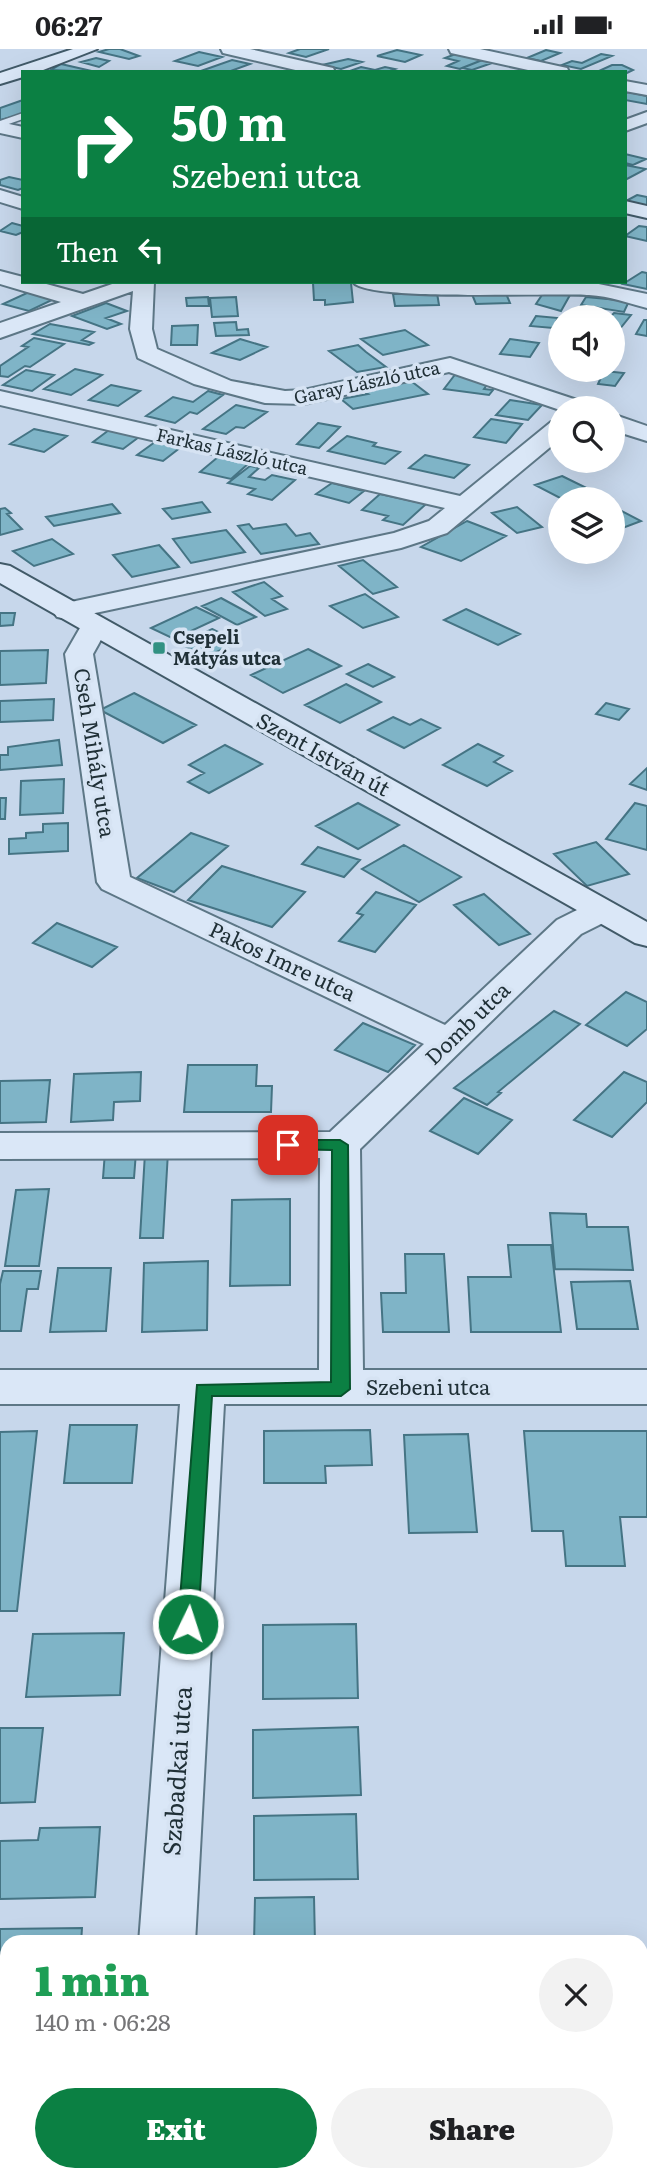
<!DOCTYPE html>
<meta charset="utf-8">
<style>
:root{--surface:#fff;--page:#f2f2f2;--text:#202124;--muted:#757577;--accent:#0b8043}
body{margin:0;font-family:Literata,serif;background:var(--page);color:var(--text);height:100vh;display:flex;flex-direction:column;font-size:26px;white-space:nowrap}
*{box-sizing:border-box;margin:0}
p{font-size:23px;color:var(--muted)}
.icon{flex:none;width:38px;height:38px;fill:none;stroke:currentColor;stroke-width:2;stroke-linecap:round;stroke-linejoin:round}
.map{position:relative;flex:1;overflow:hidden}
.panel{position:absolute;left:0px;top:1886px;width:648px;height:247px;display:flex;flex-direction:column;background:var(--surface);border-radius:21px 21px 0 0;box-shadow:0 7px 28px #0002}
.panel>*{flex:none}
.guide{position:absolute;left:21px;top:21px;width:606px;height:214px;border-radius:0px;box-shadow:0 7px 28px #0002;background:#0b8043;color:#fff;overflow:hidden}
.fabs{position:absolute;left:548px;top:256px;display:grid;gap:14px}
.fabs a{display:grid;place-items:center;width:77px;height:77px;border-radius:50%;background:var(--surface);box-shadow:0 7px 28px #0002;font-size:35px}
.pin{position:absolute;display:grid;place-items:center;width:60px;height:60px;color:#fff;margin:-30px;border-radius:14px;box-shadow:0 4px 10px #0006}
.me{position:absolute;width:77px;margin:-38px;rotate:4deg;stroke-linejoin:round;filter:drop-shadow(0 0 5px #0008)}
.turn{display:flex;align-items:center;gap:24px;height:147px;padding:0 35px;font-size:32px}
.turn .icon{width:91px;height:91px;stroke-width:2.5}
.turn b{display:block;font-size:49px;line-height:60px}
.then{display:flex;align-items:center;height:66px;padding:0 35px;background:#0003;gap:14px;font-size:26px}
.round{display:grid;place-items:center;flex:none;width:74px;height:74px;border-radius:37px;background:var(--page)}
.head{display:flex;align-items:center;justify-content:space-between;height:119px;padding:0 35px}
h1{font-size:42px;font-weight:800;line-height:52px;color:#1e9e55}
.cta{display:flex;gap:14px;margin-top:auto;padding:14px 35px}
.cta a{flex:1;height:80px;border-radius:42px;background:var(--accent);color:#fff;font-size:28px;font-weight:800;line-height:80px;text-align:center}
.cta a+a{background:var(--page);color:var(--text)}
.status{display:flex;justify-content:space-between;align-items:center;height:49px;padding:0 35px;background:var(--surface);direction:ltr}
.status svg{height:19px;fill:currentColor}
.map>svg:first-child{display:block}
.building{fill:#7fb4c7;stroke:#457484;stroke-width:2}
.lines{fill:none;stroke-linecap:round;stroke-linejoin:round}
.lane-casing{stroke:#5d7786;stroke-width:3}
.street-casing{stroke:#5d7786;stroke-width:4}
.secondary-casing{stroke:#415a68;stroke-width:4}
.lane{fill:#dae7f7;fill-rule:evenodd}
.street{fill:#dae7f7;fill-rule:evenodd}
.secondary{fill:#dae7f7;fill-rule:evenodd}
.route{fill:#0b8043;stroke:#07532c;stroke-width:2}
.poi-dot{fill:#319182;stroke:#d6e3f3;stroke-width:2.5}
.labels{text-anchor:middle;stroke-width:7;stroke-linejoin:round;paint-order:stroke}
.far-street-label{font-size:18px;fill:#203037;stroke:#d6e3f3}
.far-poi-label{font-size:18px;font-weight:bold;fill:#203037;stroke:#d6e3f3;text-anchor:start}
.street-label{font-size:21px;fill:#203037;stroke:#d6e3f3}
.near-street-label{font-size:24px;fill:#203037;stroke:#d6e3f3}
</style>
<div class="status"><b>06:27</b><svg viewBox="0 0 49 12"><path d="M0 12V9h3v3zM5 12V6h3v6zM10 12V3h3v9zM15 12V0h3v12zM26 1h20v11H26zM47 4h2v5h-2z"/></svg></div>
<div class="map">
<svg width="647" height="2132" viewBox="0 0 647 2132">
<rect width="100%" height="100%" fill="#c7d7eb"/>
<path class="building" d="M109,0H120L139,7L129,10L99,3Z
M300,0H329L306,8L289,4Z
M397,1L421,6L405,13L377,7Z
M546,1L560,4L541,12L527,9Z
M199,3L222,8L198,17L175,12Z
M458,4L485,10L460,20L447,17L458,12L445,9Z
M601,5L612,7L581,20L562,16L572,12L582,14Z
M96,9L109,12L99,18L81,13Z
M348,10L362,13L341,20L322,16Z
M232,11L250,15L228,23H198Z
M482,11L492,14L472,21L462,19Z
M61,15L96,23L51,21Z
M612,16H622L633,21L625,25L599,22Z
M361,18L375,21L385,18L395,20L387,23L350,22Z
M628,43L647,47V55L625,51V45Z
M23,51V65L0,71V59Z
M625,105L646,110L633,116L625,114Z
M625,116L646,120L625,131Z
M9,128L23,131V139L18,141L0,136V131Z
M637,146L647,148V157L626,152Z
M12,174L23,177V183L16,186L0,182Z
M639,177L647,178V192L625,187Z
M642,223L647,224V240L623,235Z
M313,234H351L353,253L325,256V251H314Z
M505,242L510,254L476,255L471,243Z
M29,243L54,250L29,262L3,255Z
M544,243L570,246L561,262L536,255Z
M437,244L439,256L395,257L393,245Z
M208,248L209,257H187L186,249Z
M236,248L238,267L212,268L210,249Z
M586,248L629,252L624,263L581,256Z
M106,254L127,262L106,269L121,275L107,280L72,267Z
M614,264L631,266L619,281L612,280L610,268Z
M536,267L558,269L553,279L530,277Z
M644,271H647V287L636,285Z
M236,273L237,281L248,280L249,286L216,287L214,274Z
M50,275L94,283L82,291L93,294L89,296L33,285Z
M198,276L197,296H171L172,277Z
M405,281L428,296L383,306L361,290Z
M34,289L64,295L30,318L25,317L8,328L0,327V317L28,298L22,297Z
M240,290L267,298L240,311L212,304Z
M510,290L539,294L530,308L500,305Z
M358,296L366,303L386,318L357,323L329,302Z
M75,320L102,326L71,346L44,340Z
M26,321L54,326L32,342L3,336Z
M604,322L624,324L615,337L598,335Z
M457,323L473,326L470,330L489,333L484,340L493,341L489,346L444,340Z
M411,332L428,345L353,360L341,350L368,345L363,342Z
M111,336L140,342L118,357L89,351Z
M208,342L223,346L197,365L190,363L175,374L146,367L173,348L193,353Z
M510,351L542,356L528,371L496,366Z
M236,356L267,363L244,379L236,378L226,385L203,380Z
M491,370L522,375L506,394L474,388Z
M318,374L340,378L319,399L297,395Z
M34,380L67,387L44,403L10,395Z
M109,381L139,388L123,400L93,393Z
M347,387L376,394L373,397L400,403L385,415L328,402Z
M155,393L181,398L163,412L137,406Z
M425,406L469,416L454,429L409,419Z
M218,408L249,414L231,430L200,423Z
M250,417L259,419L249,428L265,431L272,426L295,431L272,451L248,445L255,440L228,434Z
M562,427L601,446L595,448L598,450H562L535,436Z
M332,434L364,442L349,454L316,445Z
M380,445L426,455L403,476L383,471L388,467L362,461Z
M202,453L210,463L172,470L163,460Z
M112,455L120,464L54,477L46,468Z
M612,457L641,472L620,480L612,476Z
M517,458L542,478L517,484L492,464Z
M5,459L11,464L7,465L22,480L0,486V460Z
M467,472L506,487L461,512L421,498Z
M249,475L253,480L286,475L296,487L310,484L319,495L261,505L238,477Z
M226,481L245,503L191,514L173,490Z
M52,490L73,505L34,517L13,502Z
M159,496L179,518L132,528L113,506Z
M363,511L397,538L373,545L339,517Z
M264,533L282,547L272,550L287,560L265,567L233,543Z
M365,545L398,568L363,579L330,557Z
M221,549L256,568L237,576L202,557Z
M196,558L219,569L174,590L151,579Z
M466,560L520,585L498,596L444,571Z
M0,564H15L13,576L0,577Z
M212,580L238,593L206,608L181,595Z
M308,600L341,617L283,644L251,626Z
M48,601L46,634L0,636V602Z
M368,615L394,628L373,638L347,625Z
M346,635L381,653L340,674L305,656Z
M134,644L196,676L163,694L100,661Z
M54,650L53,671L0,673V652Z
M606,654L629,660L619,671L596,665Z
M393,668L410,676L421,670L440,679L404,699L368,681Z
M59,691L62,716L0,721V706H8V698Z
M478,695L503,707L494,713L512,722L487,737L443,716Z
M225,696L262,715L209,744L188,733L204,724L189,716Z
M647,719V741L630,735Z
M64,730L63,764L20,766L21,732Z
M0,749H6L5,770H0Z
M358,754L399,776L358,800L316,777Z
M635,754L647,757V801L606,790Z
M68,774V802L9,805V790L26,789V784L43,783V775Z
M191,784L228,797L174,843L137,829Z
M596,793L629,825L587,837L554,805Z
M404,796L461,828L419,853L362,820Z
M318,798L360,811L344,828L302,815Z
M222,817L305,843L272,878L188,851Z
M376,843L416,856L375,903L339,892L363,866L357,864Z
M484,845L530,885L499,896L454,856Z
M57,874L117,898L92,918L33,894Z
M626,943L647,953V980L627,997L586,976Z
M554,962L580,975L498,1043L501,1044L487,1056L454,1039Z
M363,974L415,996L388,1023L335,1001Z
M188,1016H257L256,1037H272L271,1063H184Z
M141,1023L140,1052L114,1053L113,1071L71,1073L74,1025Z
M624,1023L647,1033V1053L612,1088L574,1071Z
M50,1031L46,1073L0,1074V1032Z
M464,1049L512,1071L478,1105L430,1082Z
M105,1103H136L134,1129H103Z
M168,1103L163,1189H140L145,1104Z
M49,1140L39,1217H5L16,1141Z
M290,1150V1236L230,1237L232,1151Z
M550,1164L586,1165L587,1178H628L633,1221L555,1220Z
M508,1196H551L561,1283H471L468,1228H511Z
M405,1205H444L449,1283H383L381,1244H406Z
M208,1212L207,1281L142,1283L144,1214Z
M58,1219H111L106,1282L50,1283Z
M3,1222H41L38,1240H27L21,1282H0V1235Z
M630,1232L638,1280H577L571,1233Z
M70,1376H137L132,1434H64Z
M370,1381L372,1416L325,1417L326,1434H264V1382Z
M37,1382L17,1562H0V1383Z
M524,1382H647V1468H620L625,1517H566L563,1482H532Z
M468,1385L477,1483L409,1484L404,1386Z
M356,1575L358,1649L263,1650V1576Z
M124,1584L120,1646L26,1648L33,1585Z
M358,1678L361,1746L253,1749V1681Z
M0,1679H43L35,1753L0,1754Z
M356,1765L358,1830L254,1831V1767Z
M100,1778L95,1848L0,1850V1792L38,1791L40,1779Z
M314,1848L315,1894H254L255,1849Z
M82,1879L81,1894H7V1963L0,1964V1880Z
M0,1998H7V2086H0Z"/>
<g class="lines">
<g class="lane-casing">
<path id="lane" d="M23,64V70L0,78V72Z"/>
</g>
<g class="street-casing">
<path id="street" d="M221,0H250L333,19L335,23H304L223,4Z
M449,0H480L567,19L569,23H537L451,4Z
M625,32L647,36V46L625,42Z
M647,63V74L625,82V71Z
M0,73L23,78V89L0,84Z
M0,141L23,148V160L0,153Z
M0,222L23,228V233H39L83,245L118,233H154L152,280L157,300L231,332L285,342L304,341L450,309L586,354L590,359L560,361L449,323L304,355L265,354L194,335L138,309L130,280L133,242L0,289V274L61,253L0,235Z
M353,233H589L647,245V259C627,254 610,247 589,246C554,243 367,253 353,233Z
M0,342L460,447L551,373L560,371V390L447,484L401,499L67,570L57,568L53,562L57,556L394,484L429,472L445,459L0,356Z
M612,365L647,377V392L612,381Z
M94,569L104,572L108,578L93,605L130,828L445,976L557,871L589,855L601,852L613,855L618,862L613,869L581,885L360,1100L363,1321H647V1355H224L195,1894H139L180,1355H0V1321H319L320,1109L0,1110V1084L330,1083L424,995L102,840L97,833L65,605L84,572Z
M122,2126H182L181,2132H121Z"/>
</g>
<g class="secondary-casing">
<path id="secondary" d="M73,0H97L38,23H23V28L0,35V24Z
M625,152L647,157V169L625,164Z
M0,515L10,517L647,873V897L635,894L0,534Z"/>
</g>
<use href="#lane" class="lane"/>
<use href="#street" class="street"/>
<use href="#secondary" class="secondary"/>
</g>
<path class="route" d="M288,1091H340L348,1096L350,1340L341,1347H212L198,1575L195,1581L188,1583L181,1581L178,1575L197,1336L331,1333L332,1101L282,1100L279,1096Z"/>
<rect class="poi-dot" x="152" y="592" width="14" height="14" rx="3.5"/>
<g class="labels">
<g class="far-street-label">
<text transform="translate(367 334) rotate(-12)" y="6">Garay László utca</text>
<text transform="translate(232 403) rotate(13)" y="6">Farkas László utca</text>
</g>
<g class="far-poi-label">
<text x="173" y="595">Csepeli<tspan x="173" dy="21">Mátyás utca</tspan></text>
</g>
<g class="street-label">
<text transform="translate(94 704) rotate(81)" y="7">Cseh Mihály utca</text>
<text transform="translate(323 706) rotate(29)" y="7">Szent István út</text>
<text transform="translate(282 913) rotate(25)" y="7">Pakos Imre utca</text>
<text transform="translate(468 975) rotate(-44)" y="7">Domb utca</text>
<text x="428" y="1346">Szebeni utca</text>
</g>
<g class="near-street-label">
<text transform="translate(178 1722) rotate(-86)" y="8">Szabadkai utca</text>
</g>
</g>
</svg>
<div class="fabs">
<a><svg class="icon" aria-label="sound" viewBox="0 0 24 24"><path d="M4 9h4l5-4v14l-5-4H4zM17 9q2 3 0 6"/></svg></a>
<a><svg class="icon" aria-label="search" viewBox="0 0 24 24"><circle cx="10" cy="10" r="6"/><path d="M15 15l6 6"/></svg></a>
<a><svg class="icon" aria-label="layers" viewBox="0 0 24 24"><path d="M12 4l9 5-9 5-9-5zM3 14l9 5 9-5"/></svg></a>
</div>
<div class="pin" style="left:288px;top:1096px;background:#d93025"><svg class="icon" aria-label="arrive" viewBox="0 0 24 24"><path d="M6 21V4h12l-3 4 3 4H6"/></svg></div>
<svg class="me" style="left:188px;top:1575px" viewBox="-20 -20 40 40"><circle r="17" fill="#0b8043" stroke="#fff" stroke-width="3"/><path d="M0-11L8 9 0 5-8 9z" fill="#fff"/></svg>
<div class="guide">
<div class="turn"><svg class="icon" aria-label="right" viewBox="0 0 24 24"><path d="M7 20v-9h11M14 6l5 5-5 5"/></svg><div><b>50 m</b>Szebeni utca</div></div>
<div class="then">Then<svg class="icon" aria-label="left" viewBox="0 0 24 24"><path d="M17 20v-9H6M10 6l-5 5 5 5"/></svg></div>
</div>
<section class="panel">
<div class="head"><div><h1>1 min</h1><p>140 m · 06:28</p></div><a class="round"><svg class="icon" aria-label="close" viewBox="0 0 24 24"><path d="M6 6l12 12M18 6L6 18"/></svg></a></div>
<div class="cta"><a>Exit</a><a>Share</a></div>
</section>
</div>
